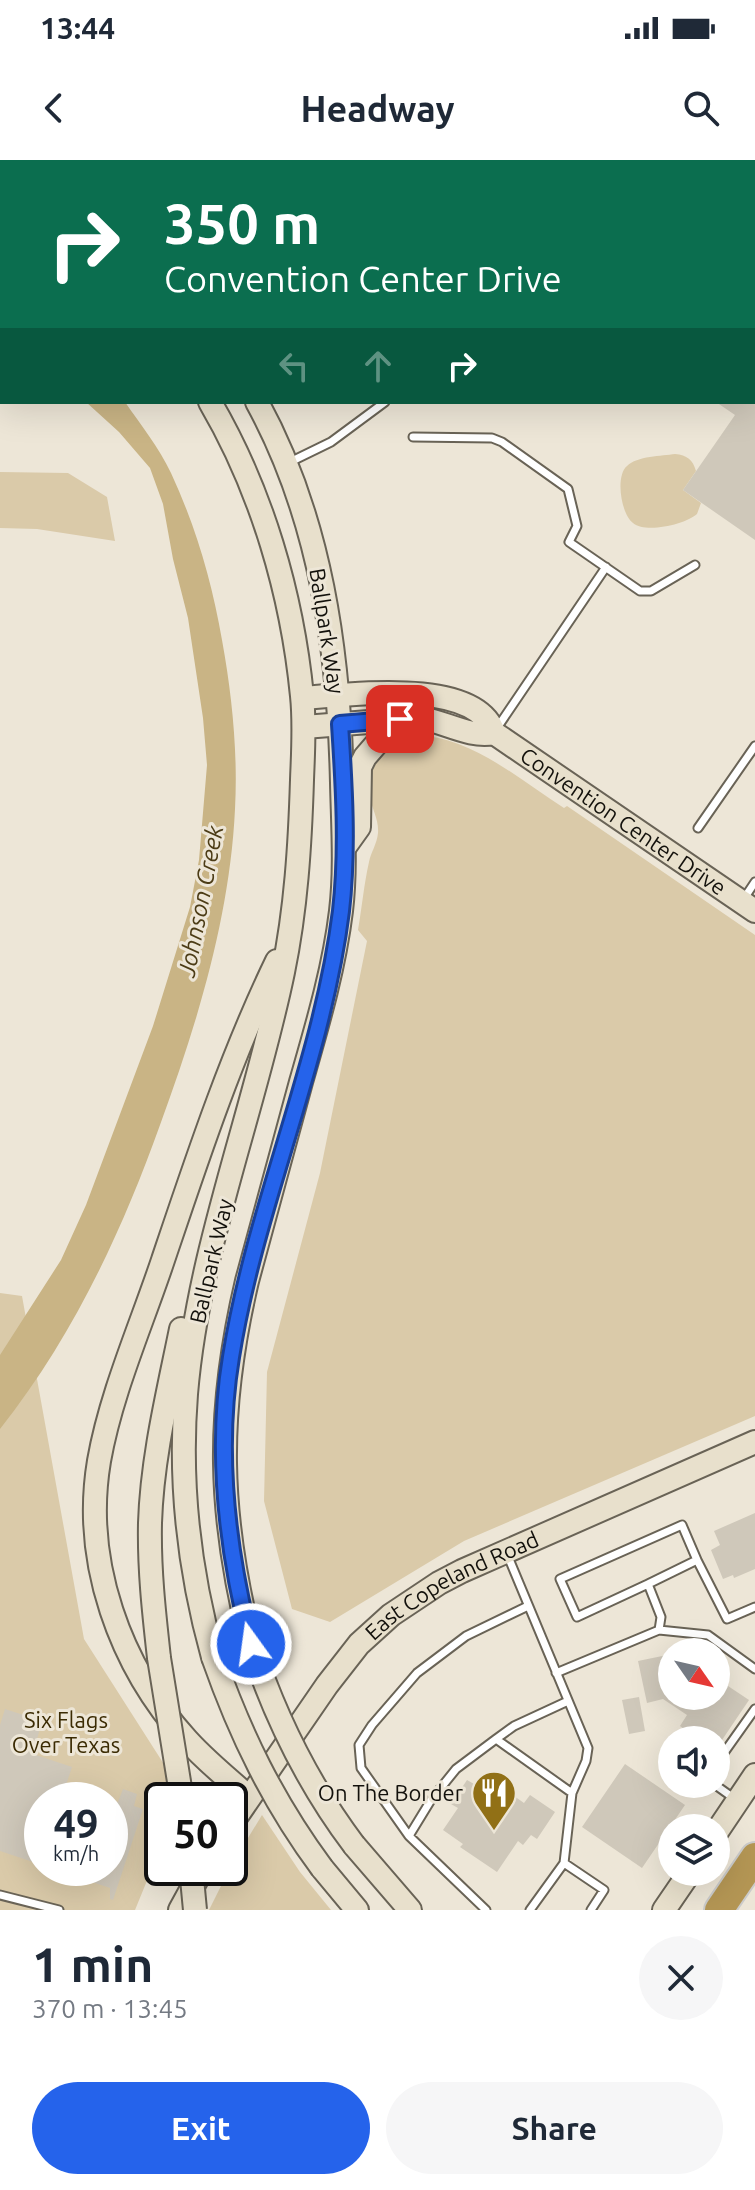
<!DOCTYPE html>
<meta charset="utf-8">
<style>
:root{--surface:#fff;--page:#f6f6f7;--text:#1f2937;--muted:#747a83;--accent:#2563eb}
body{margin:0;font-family:Ubuntu,sans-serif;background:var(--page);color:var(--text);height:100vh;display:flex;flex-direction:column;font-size:30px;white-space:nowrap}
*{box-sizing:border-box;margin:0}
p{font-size:26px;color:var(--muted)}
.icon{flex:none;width:44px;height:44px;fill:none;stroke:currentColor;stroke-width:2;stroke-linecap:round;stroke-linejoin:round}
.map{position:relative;height:1750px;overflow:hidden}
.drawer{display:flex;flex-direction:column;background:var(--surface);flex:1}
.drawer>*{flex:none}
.hud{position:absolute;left:0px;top:0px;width:756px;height:244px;box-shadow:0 8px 32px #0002;background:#0b6e4f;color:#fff;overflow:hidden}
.needle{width:52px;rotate:124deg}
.controls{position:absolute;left:658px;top:1478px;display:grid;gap:16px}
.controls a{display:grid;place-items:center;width:72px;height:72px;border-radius:50%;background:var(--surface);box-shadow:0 8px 32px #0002;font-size:40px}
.speed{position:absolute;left:24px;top:1622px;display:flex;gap:16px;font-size:40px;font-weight:700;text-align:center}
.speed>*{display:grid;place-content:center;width:104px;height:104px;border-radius:50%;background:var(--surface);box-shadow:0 8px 32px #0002;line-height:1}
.speed small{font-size:20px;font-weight:400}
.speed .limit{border:4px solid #111;border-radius:12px;background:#fff;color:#111}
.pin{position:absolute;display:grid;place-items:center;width:68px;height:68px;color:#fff;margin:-34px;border-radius:16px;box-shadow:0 4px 12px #0006}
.me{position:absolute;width:88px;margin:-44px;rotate:346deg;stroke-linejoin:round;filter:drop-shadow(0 0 6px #0008)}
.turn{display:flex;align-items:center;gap:28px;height:168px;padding:0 32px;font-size:36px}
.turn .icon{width:104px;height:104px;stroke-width:2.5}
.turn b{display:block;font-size:56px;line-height:68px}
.lanes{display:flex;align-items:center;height:76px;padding:0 32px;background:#0003;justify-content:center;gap:40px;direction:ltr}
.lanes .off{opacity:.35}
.round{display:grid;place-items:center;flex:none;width:84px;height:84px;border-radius:42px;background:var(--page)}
.head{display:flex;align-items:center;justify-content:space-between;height:136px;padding:0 32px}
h1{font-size:48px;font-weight:700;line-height:60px}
.button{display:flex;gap:16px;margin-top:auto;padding:16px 32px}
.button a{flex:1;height:92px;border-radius:48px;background:var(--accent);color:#fff;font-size:32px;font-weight:700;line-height:92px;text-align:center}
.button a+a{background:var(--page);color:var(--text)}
.status{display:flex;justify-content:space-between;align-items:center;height:56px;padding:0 40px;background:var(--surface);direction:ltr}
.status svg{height:22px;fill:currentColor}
header{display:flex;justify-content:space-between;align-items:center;height:104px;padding:0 32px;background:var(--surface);font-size:36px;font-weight:700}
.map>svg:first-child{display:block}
.green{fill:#dacaa9;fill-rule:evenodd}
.water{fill:#c9b485}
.building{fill:#cfc8ba}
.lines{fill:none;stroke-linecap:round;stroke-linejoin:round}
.service-casing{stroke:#696356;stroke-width:11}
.secondary-casing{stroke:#696356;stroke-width:26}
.motorway-casing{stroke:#cbcbca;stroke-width:32}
.service{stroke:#fff;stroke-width:7}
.secondary{stroke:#e8e0cc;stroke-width:22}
.motorway{stroke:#b49654;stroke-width:28}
.secondary-bridge-casing{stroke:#696356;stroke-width:26;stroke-linecap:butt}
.secondary-bridge{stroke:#e8e0cc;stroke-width:22}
.route-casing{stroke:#184099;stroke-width:20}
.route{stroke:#2563eb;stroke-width:14}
.labels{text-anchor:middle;stroke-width:6;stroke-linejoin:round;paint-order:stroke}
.street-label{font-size:22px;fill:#13110c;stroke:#ede6d7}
.park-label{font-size:22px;fill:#3b2b03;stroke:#ede6d7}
.poi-label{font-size:22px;fill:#13110c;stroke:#ede6d7;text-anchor:end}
.water-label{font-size:24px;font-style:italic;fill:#4c3c16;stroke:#ede6d7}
</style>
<div class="status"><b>13:44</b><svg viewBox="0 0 49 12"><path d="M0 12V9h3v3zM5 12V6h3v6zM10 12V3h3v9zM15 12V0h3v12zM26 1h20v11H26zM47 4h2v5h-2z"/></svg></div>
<header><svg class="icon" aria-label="back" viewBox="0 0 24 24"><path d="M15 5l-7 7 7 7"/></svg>Headway<svg class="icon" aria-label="search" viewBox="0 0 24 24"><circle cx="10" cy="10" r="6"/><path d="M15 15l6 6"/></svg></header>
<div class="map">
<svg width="755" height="1750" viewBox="0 0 755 1750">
<rect width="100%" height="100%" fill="#ede6d7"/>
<path class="green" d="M675,294C687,295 693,300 696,311L683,330L701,343L697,354C686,364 646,374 633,363C621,354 615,316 627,306C637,296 662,296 675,294Z
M0,312L68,313L107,337L115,381L37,369L0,368Z
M416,575C472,577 520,620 564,648L567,646L755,775V1256L464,1381L330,1462L292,1449L264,1341L267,1212L320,1013L367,781L358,770C362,747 364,724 369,702C371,692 377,684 378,673C379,659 372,650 370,637C365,605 388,582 416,575Z
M0,1133L22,1136L84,1479L183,1634L180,1640H162V1684L135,1750H0ZM42,1640H110V1708H42Z
M262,1655L300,1712L331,1750H209L231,1706Z"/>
<path class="water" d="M86,242H125C141,265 159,288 171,313C196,367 212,422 222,480C232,535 238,593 235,649C230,757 197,864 160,965C121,1074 72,1178 0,1269V1195L61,1100L86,1045L153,866L190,747L199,700L207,605L203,558L188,458L173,399L163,344L150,308L119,272Z"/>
<path class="building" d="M716,242H755V380L683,330L735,255Z
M755,1353V1409L734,1418L733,1415L723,1419L711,1390L720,1385L714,1371Z
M672,1494V1536H716V1518L749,1540L722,1580H700L680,1566L687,1555L663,1539L647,1543L638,1501Z
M639,1537L645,1571L629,1574L622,1540Z
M5,1549L42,1561L33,1594L72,1607L66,1625L103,1637V1640H42V1705L0,1691V1565Z
M625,1604L685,1645L642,1708L582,1667Z
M478,1619L494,1629L497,1624L524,1643L530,1635L555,1652L537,1679L531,1675L523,1685L518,1681L497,1712L460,1687L463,1684L443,1670L458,1648L451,1644L467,1620L474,1624Z
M123,1629L137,1634L134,1646L143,1649L113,1740L110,1739V1728L59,1711V1708H110V1640L118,1642Z"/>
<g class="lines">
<g class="service-casing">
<path id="service" d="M160,2L162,0
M641,2L642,0
M754,100L755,99
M413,277L492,278L502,282L568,329L577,366L569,382L640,431H651L695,405
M290,302L331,282L385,242
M495,571L606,407
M698,668L755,586
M743,740L755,722
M507,1394L588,1588L586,1601L572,1633L564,1703L530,1750
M697,1400L727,1459L755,1447
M648,1424L577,1457L560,1419L682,1365L697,1400L648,1424L661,1457L659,1470
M556,1513L659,1470L708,1475L755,1509
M568,1541L514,1566L496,1579L572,1633
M716,1604L755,1549
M714,1624L735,1639
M409,1676L361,1608L359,1585L372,1565L417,1513L466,1476L528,1446
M564,1703L604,1730L591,1750
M0,1735L59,1750
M486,1750L409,1676L431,1640L456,1609L496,1579"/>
</g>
<g class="secondary-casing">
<g id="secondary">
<path d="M40,0L43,2"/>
<path d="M0,21L2,23"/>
<path d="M210,242C262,331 292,434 302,536C305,564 303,592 302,620C300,685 296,749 283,812C254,953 198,1090 186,1234C179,1323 189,1411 213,1497"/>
<path id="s1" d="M303,538C349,535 476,517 494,573L755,751"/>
<path d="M304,567L421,558C445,562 470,578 494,573"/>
<path d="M344,688L359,667L360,607L365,597L384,575L409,563"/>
<path d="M251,1484C218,1353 216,1253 247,1121C265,1055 283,989 301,922C317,866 334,809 341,751C346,709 343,666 342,623C339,492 321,359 257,242"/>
<path d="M159,1498C154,1453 149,1409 150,1363C152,1298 168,1233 181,1169"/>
<path d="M249,1637C228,1619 206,1601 187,1580C120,1506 82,1402 99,1301C111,1233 141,1166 163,1100C197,999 231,896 277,801"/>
<path id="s2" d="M230,1666L327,1525L359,1484L391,1455L439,1423L462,1411L755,1282"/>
<path d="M716,1673L755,1615"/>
<path d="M354,1685L410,1750"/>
<path d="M322,1708L357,1750"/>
<path d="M180,1750L203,1708"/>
<path d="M664,1750L690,1712"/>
</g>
</g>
<g class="motorway-casing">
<path id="motorway" d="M719,1750L755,1697"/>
</g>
<use href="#service" class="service"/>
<use href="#secondary" class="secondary"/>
<use href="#motorway" class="motorway"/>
<g class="secondary-bridge-casing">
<path id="secondary-bridge" d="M251,1484C275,1557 308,1624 354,1685
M213,1497C240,1574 273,1642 322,1708
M159,1498L182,1640
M191,1708L195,1750"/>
</g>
<use href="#secondary-bridge" class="secondary-bridge"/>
</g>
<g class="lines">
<g class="route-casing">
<path id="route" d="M251,1484C227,1390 215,1293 231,1197C255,1046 322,903 341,751C348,690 344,625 340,564L400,559"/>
</g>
<use href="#route" class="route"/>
</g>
<defs>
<g id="restaurant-pin" transform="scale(2.3)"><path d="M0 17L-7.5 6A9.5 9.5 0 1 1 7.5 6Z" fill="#917016" stroke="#ede6d7"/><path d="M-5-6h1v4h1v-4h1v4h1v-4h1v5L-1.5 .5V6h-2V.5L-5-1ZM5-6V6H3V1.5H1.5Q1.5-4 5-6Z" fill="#fff"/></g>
</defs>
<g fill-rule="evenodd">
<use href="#restaurant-pin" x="494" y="1633"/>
</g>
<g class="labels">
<g class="street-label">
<text transform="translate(327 471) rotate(81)" y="8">Ballpark Way</text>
<text dy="8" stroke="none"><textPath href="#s1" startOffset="362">Convention Center Drive</textPath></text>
<text transform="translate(211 1101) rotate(-77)" y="8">Ballpark Way</text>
<text dy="8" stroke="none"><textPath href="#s2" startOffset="334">East Copeland Road</textPath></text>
</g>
<g class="park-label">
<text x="66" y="1568">Six Flags<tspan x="66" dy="25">Over Texas</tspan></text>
</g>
<g class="poi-label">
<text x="463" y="1641">On The Border</text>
</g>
<g class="water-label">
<text transform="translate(201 741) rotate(-79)" y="8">Johnson Creek</text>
</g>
</g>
</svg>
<div class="controls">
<a><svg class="needle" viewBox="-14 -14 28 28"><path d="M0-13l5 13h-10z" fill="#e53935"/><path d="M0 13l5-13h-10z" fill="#747a83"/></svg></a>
<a><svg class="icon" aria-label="sound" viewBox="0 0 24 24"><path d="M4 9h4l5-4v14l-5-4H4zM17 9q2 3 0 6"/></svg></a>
<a><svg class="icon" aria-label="layers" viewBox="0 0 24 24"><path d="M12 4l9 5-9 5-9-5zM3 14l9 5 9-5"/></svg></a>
</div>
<div class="speed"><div>49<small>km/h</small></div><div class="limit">50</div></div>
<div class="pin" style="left:400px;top:559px;background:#d93025"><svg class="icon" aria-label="arrive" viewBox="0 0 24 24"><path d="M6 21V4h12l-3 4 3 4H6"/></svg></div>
<svg class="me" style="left:251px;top:1484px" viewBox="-20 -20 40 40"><circle r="17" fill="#2563eb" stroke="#fff" stroke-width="3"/><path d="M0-11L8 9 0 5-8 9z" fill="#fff"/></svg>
<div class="hud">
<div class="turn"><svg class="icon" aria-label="right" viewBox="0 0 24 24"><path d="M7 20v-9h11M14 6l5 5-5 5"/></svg><div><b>350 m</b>Convention Center Drive</div></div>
<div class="lanes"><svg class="icon off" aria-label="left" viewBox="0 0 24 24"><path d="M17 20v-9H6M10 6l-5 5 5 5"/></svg><svg class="icon off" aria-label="ahead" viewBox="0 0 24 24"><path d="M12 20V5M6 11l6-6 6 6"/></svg><svg class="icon" aria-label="right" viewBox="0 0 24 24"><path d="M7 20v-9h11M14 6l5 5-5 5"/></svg></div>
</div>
</div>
<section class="drawer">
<div class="head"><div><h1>1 min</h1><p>370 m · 13:45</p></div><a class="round"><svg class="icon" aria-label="close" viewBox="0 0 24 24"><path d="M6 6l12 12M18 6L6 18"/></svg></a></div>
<div class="button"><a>Exit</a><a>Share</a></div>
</section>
